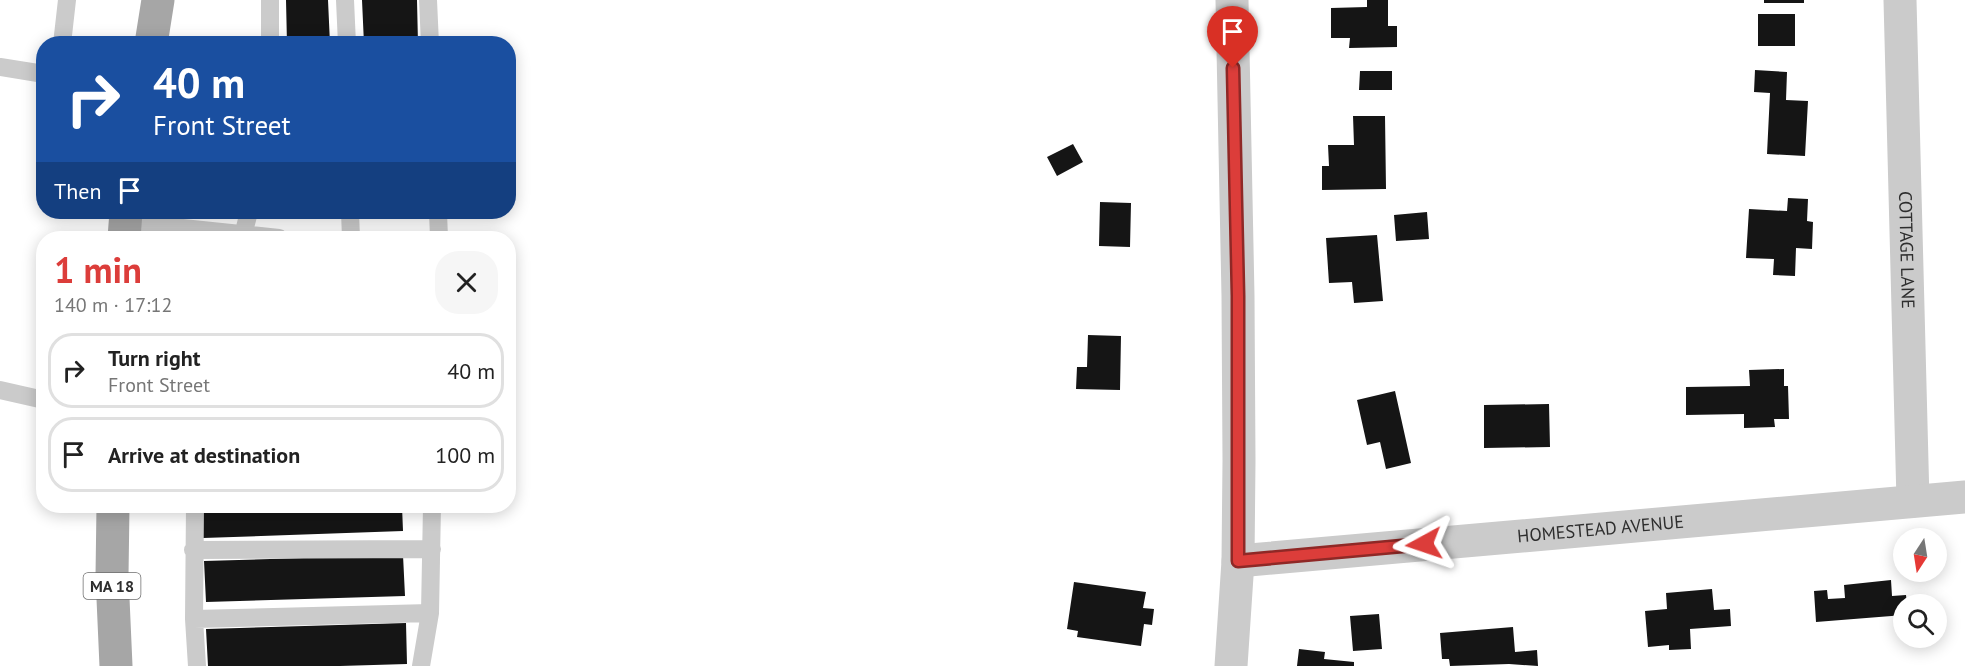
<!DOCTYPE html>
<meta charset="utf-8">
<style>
:root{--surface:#fff;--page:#f6f6f6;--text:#222;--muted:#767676;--line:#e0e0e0;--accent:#dc3d3a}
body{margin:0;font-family:"PT Sans",sans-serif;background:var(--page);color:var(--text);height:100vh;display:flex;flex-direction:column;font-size:22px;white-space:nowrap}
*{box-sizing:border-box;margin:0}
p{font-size:20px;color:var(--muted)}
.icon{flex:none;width:33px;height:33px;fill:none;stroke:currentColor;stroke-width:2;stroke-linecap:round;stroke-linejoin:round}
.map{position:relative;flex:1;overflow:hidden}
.side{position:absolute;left:36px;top:231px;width:480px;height:282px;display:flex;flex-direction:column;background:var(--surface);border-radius:24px;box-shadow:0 3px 15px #0003}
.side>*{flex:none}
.guide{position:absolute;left:36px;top:36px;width:480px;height:183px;border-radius:24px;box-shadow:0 3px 15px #0003;background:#1a4fa0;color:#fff;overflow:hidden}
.needle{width:39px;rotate:192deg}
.tools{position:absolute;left:1893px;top:528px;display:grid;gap:12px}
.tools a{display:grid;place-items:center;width:54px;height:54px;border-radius:50%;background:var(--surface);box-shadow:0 3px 15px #0003;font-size:30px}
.pin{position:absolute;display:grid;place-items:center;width:51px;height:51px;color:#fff;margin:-62px -26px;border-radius:50% 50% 50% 0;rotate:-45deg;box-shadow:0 0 6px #0007}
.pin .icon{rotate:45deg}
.me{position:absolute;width:66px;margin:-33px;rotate:265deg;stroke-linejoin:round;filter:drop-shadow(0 0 4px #0008)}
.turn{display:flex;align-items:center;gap:21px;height:126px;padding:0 18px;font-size:27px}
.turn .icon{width:78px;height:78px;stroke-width:2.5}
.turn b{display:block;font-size:42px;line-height:51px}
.then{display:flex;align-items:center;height:57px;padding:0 18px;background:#0003;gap:12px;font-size:22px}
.round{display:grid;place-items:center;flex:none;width:63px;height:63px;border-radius:24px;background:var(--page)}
.overview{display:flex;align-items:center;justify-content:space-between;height:102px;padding:0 18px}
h1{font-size:36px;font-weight:600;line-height:45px;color:var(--accent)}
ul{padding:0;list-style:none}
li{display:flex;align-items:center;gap:18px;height:75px;margin:0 12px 9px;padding:0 6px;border:3px solid var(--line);border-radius:24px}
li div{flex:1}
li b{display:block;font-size:22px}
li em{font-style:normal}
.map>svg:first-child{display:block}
.building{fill:#151515}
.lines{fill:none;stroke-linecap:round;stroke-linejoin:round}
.service{stroke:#cbcbcb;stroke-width:18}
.minor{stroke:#cbcbcb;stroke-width:33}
.tertiary{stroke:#cbcbcb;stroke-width:33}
.primary{stroke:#a6a6a6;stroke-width:33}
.route-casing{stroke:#8f2826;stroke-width:15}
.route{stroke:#dc3d3a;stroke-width:10}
.labels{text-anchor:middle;stroke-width:6;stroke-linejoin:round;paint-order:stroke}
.shield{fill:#fff;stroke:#6d6d6d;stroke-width:1.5}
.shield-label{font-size:16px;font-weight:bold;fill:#2e2e2e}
.street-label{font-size:18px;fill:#2e2e2e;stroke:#fff}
</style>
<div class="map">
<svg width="1965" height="666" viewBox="0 0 1965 666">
<rect width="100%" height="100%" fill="#fff"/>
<path class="building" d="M286,0H328L330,44H287Z
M362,0H417L418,44H364Z
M1367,0H1388V26H1397V47L1349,48L1350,38H1331V8L1367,7Z
M1764,0H1804V3H1764Z
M1758,14H1795V46H1758Z
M1755,70L1787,72L1786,100L1808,101L1805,156L1767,154L1770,93L1754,92Z
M1360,71H1392V90H1359Z
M1353,116H1385L1386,189L1322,190V166H1329L1328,145H1354Z
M1073,144L1083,162L1057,176L1047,157Z
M1788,198L1808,199L1807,221L1813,222L1812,249L1796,248L1795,276L1773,275L1774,259L1746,258L1749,209L1787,211Z
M1100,202L1131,203L1130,247L1099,246Z
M1427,212L1429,239L1396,241L1394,215Z
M1377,235L1383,301L1354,303L1352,282L1329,283L1326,238Z
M1088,335L1121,336L1120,390L1076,389L1077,367H1087Z
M1784,369V386H1788L1789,419H1774L1775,427L1744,428V414L1686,415V387L1750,386L1749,370Z
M1395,391L1411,463L1386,469L1380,442L1367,445L1357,400Z
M1549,404L1550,447L1484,448V405Z
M202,506H402L403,531L203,538Z
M403,555L405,596L206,602L204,561Z
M1891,580L1892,596L1906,595L1907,604H1904V615L1816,622L1814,591L1827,590L1828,599L1845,598L1844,585Z
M1074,582L1146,592L1143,608L1154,609L1152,625L1144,624L1141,646L1077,637L1078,631L1067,629Z
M1712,589L1714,610L1730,609L1731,626L1690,629L1691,649L1669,650V645L1648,647L1645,611L1667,609L1666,593Z
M1379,614L1382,649L1353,651L1350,616Z
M406,623L407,664L340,666H208L206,629Z
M1513,627L1515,652L1537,650L1538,666L1509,664L1450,666L1449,659H1442L1440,633Z
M1299,649L1325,652L1324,659L1354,662V666H1297Z"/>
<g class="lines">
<path class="service" d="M345,0L347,44
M428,0L430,44
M62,44L67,0
M270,44V0
M0,67L44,74
M350,212L351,238
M438,212L439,238
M125,222L279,238
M243,235L249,212
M0,390L44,400
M195,506L194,619L197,666
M193,550L432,549
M194,619L430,613
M421,666L430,613L432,506"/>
<g class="minor">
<path id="s1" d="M1900,0L1913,501"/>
<path id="s2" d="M1238,561L1965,497"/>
</g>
<path class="tertiary" d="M1231,666L1238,561L1239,461L1238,296L1232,0"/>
<path class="primary" d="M151,44L158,0
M124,238L126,212
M113,506L112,576L116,666"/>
</g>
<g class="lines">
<g class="route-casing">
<path id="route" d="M1233,68L1238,296V561L1424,544"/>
</g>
<use href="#route" class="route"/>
</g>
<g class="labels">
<rect class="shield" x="83.5" y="573" width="57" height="26" rx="4.5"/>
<g class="shield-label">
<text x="112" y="592">MA 18</text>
</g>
<g class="street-label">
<text dy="6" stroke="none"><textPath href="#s1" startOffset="250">COTTAGE LANE</textPath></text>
<text dy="6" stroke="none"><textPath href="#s2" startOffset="364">HOMESTEAD AVENUE</textPath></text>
</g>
</g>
</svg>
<div class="tools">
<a><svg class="needle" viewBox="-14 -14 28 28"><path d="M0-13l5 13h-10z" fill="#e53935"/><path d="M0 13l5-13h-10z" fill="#767676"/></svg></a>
<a><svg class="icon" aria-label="search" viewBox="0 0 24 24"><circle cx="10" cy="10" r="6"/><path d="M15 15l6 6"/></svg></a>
</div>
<div class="pin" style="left:1233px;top:68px;background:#d93025"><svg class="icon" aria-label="arrive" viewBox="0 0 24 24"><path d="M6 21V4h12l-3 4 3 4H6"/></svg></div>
<svg class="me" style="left:1424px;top:544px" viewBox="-20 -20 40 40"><path d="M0-17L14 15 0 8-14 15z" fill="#dc3d3a" stroke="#fff" stroke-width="4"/></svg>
<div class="guide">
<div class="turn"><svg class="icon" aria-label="right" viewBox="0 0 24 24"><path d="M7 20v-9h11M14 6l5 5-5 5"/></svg><div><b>40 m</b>Front Street</div></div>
<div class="then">Then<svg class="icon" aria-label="arrive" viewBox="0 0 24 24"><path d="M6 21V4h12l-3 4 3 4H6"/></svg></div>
</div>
<section class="side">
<div class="overview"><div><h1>1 min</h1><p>140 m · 17:12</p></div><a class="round"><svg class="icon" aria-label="close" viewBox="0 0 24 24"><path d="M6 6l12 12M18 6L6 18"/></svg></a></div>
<ul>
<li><svg class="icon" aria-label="right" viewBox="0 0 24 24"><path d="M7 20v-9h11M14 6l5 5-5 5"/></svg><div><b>Turn right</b><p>Front Street</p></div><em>40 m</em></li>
<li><svg class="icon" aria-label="arrive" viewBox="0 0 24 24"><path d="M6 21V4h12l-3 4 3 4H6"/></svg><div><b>Arrive at destination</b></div><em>100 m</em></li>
</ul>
</section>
</div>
